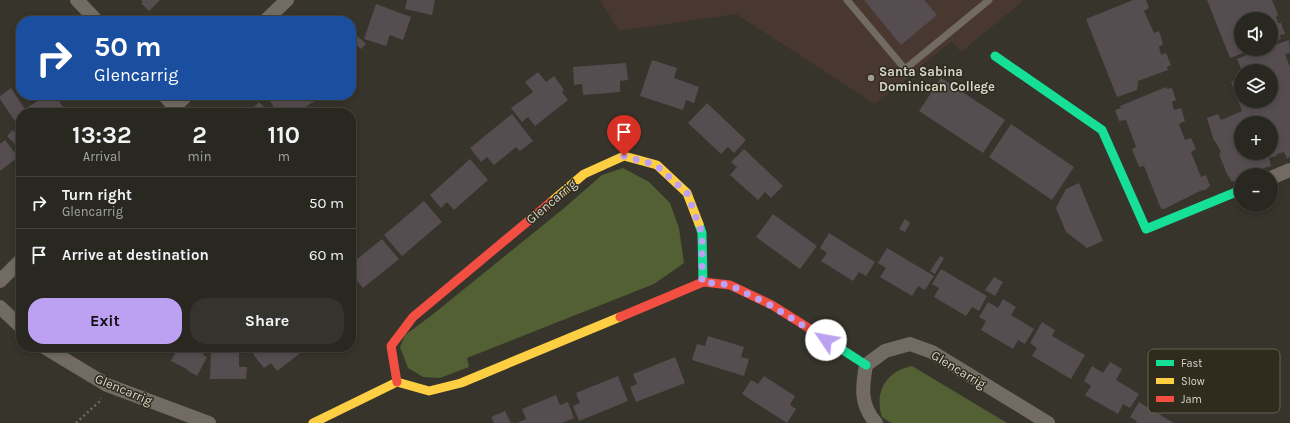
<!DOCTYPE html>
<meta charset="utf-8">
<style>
:root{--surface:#282720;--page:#34332d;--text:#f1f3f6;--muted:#a5a5a5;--line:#44443e;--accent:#bca0f2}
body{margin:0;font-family:Karla,sans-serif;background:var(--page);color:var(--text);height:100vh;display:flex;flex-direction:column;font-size:15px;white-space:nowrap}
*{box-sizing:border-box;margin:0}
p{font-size:13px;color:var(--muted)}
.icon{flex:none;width:22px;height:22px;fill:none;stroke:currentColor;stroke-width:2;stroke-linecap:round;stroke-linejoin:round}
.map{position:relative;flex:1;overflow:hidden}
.panel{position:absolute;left:16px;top:108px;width:340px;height:244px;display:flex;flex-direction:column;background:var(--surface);border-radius:16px;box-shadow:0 2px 6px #0003,0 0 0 1px var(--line)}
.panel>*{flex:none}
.banner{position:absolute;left:16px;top:16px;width:340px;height:84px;border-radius:16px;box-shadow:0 2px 6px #0003,0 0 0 1px var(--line);background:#1a4fa0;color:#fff;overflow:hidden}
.tools{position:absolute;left:1234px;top:12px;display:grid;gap:8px}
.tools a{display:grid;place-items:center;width:44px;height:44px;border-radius:50%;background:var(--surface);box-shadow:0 2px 6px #0003,0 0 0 1px var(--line);font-size:20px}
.pin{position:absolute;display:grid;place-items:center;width:34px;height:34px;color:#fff;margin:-41px -17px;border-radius:50% 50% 50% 0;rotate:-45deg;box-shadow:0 0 4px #0007}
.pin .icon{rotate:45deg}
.me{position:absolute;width:44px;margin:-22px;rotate:303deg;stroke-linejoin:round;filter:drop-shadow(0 0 3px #0008)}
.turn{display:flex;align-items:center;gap:14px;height:84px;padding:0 12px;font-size:18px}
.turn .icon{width:52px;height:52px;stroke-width:2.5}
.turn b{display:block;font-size:28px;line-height:34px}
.eta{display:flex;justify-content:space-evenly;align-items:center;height:68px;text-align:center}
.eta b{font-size:24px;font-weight:700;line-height:28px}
.cta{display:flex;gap:8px;margin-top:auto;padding:8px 12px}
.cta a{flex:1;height:46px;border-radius:16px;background:var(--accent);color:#111;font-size:16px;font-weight:700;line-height:46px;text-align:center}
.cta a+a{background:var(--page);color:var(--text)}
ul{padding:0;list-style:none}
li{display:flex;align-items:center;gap:12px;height:52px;padding:0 12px;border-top:1px solid var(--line)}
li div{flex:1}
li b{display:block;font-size:15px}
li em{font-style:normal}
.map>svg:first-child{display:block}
.education{fill:#493830}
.green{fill:#526033}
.building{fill:#564d50;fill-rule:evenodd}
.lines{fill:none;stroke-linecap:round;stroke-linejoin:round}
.path{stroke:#6e6a63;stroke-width:2.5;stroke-dasharray:2 3;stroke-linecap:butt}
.lane{stroke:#726b64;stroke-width:7}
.street{stroke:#726b64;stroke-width:14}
.fast{stroke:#16e098;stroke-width:9}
.slow{stroke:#ffcf43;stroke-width:9}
.jam{stroke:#f24e42;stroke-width:9}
.route{stroke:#bca0f2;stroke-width:7;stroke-dasharray:0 12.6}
.poi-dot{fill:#9f9d94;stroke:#302c1d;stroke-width:1.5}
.labels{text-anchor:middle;stroke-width:3;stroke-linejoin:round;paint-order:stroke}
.poi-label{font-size:13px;font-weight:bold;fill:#d7d5cc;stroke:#302c1d;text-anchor:start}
.street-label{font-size:13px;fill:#d7d5cc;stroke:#302c1d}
.key{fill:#302c1d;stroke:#625f52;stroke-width:1}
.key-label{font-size:11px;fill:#d7d5cc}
</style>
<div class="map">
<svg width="1290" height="423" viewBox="0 0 1290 423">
<rect width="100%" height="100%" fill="#36342b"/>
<path class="education" d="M600,0H1024L961,52L952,41L875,104L736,14L619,31Z"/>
<path class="green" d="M623,168L649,182L670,203L679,228L684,263L654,284L467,358L469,367L440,378L423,377L408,368L400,347L405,335L432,315L563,209L602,175Z
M912,366L1007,423H891L882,417C874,392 886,371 912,366Z"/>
<path class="building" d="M141,0H160L149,11L141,3L143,2Z
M407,0H435L432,15L405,9Z
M864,0H924L937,15L901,45Z
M1133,0H1146L1149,8L1144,11L1154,33L1159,31L1163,44L1159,47L1161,55L1166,53L1171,65L1167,67L1168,70L1138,81L1137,90L1117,97L1086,19Z
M1207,0H1272L1278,15L1276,17L1278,23H1281L1285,34L1280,35L1281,39L1271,42V19H1241V49H1253L1230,58Z
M376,4L411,17L403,40L390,35L386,46L364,39Z
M354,33L366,44L361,49L351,41V36Z
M1289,40L1290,53L1285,54L1290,67V157L1287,159L1284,152L1277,154L1276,156L1269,158L1271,166L1260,169L1259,167L1241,173V178L1232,182L1227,174L1219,154L1221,152L1215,141H1214L1207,118L1218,114L1221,120L1242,111L1231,82L1241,78V101H1271V71H1242L1237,59L1262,49H1271V46ZM1241,123H1271V153H1241Z
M652,60L677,68L674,78L699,87L694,103L686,100L683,110L640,96Z
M626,63L628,80L620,81V92L583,95L582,84L574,85L573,67Z
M538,72L546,82L554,76L564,90L562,92L568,100L535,126L528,117L522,122L511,108L533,92L525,82Z
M941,78L1005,120L983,153L919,111Z
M1166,87L1167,89L1172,88L1176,100L1172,102L1174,110L1181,108L1185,121L1179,124L1185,140L1191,138L1196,149L1191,152L1201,177L1206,175L1210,186L1205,190H1202L1164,209H1161L1144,166L1139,167L1132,149L1136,147L1126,120L1119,121L1115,110L1121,108L1120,106Z
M11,88L25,109L47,95H55L65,110L60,113H21V130L0,99V96Z
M276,95H311L315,101L300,110L302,113H277L269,99Z
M259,102L271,113H257L252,109Z
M707,103L746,140L734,153L728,147L721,154L688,123Z
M512,114L533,141L520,151L516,147L494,165L487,157L481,162L470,148Z
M1011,124L1074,167L1052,200L989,157Z
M13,130L21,139V150L7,136Z
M5,140L18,157L0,171V144Z
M744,149L783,186L771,198L765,192L758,200L730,175L737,167L731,162Z
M470,159L488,180L454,210L447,202L441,208L430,195Z
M1079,183L1103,241L1087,248L1066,232L1056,208L1066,189Z
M424,201L442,222L402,256L384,235Z
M773,214L817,246L800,269L756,237Z
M905,219L910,223L905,232L899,229Z
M829,233L875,262L866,276L859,272L853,281L821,261L827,253L820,248Z
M382,239L399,259L363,288L356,280L351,284V264Z
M887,248L934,276L925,290L918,286L912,296L880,277L886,268L878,263Z
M940,256L944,258L935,274L930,271Z
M941,269L987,296L979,311L972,307L966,316L934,297L939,288L932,284Z
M994,277L1003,282L995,296L985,290Z
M1003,299L1016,307L1011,315L1034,329L1025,344L1018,340L1013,349L981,330L986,321L979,317L988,302L998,308Z
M1042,322L1055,330L1052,336L1085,355L1071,379L1032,356L1037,348L1030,343Z
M708,336L744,347L741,357L749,359L744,376L692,360L697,344L705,346Z
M178,347H207L203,355L207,357L197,376L187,370V369L171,361Z
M262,347H306L307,348L277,371L271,363L264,368L253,354Z
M211,350L239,351V367H247L246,379H210Z
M675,357L685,383L636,402L630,387L637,384L633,374Z
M1110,362L1122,369L1116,380L1139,394L1130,408L1123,404L1118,414L1085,395L1091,386L1084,381L1092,366L1103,373Z
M618,376L628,401L579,421L573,406L580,403L576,393Z
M764,376L795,396L790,405L796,409L787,423L742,394L751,380L758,384Z
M556,395L560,405L568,402L574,418L562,423H517L526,419L522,409Z
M1139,402L1162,416L1174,423H1136L1137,421L1130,417Z
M505,411L511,423H494L491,417Z"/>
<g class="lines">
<path class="path" d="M76,423L99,402L101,398"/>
<path class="lane" d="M847,0L905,69L989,0"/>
<path class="street" d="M77,0L97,21
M265,21L287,0
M164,95L175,107
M168,113L187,95
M1271,178L1290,170
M0,281L21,260
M0,307L21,327
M44,347L107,385L209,423
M876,423C860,405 862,388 866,365L885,351L910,344L932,352L1048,423"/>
<path class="fast" d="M995,56L1102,130L1146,229L1241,190
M699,224L702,233L703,282
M815,332L866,365"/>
<path class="slow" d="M551,202L584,174L624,156L657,165L687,193L699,224
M313,423L397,382L429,391L461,383L620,317"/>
<path class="jam" d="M620,317L703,282L730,285L772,305L815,332
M397,382L391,346L413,317L551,202"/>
</g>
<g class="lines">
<path class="route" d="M624,156L656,165L687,193L702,233V282L730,285L772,306L826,340"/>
</g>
<circle class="poi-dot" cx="871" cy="78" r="4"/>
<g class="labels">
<g class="poi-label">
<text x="879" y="76">Santa Sabina<tspan x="879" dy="15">Dominican College</tspan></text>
</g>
<g class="street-label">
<text transform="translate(551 201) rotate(-40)" y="5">Glencarrig</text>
<text transform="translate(959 369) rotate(31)" y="5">Glencarrig</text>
<text transform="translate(124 389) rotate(23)" y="5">Glencarrig</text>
</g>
</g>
<rect x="1148" y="349" width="132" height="64" rx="6" class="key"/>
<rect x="1156" y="360" width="18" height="6" fill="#16e098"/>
<rect x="1156" y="378" width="18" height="6" fill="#ffcf43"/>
<rect x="1156" y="396" width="18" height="6" fill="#f24e42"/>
<g class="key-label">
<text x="1181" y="367">Fast</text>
<text x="1181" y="385">Slow</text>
<text x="1181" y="403">Jam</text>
</g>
</svg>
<div class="tools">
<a><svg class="icon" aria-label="sound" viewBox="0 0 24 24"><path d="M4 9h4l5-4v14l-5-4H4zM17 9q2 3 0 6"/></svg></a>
<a><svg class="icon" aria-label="layers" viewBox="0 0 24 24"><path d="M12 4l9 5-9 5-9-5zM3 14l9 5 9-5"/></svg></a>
<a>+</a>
<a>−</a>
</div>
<div class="pin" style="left:624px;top:156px;background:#d93025"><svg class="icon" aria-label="arrive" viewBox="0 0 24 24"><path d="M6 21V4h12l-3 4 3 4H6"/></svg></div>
<svg class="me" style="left:826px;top:340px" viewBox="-20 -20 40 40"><circle r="19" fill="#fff"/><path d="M0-13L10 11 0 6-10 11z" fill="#bca0f2"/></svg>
<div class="banner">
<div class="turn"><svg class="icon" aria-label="right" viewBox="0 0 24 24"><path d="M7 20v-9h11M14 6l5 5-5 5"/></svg><div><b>50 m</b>Glencarrig</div></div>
</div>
<section class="panel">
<div class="eta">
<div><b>13:32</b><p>Arrival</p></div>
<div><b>2</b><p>min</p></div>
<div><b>110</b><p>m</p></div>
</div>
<ul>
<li><svg class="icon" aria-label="right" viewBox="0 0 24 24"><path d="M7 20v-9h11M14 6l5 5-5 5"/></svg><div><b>Turn right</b><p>Glencarrig</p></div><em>50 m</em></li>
<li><svg class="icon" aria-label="arrive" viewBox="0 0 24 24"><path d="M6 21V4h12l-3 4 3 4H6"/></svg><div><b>Arrive at destination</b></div><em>60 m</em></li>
</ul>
<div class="cta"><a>Exit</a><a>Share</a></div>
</section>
</div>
